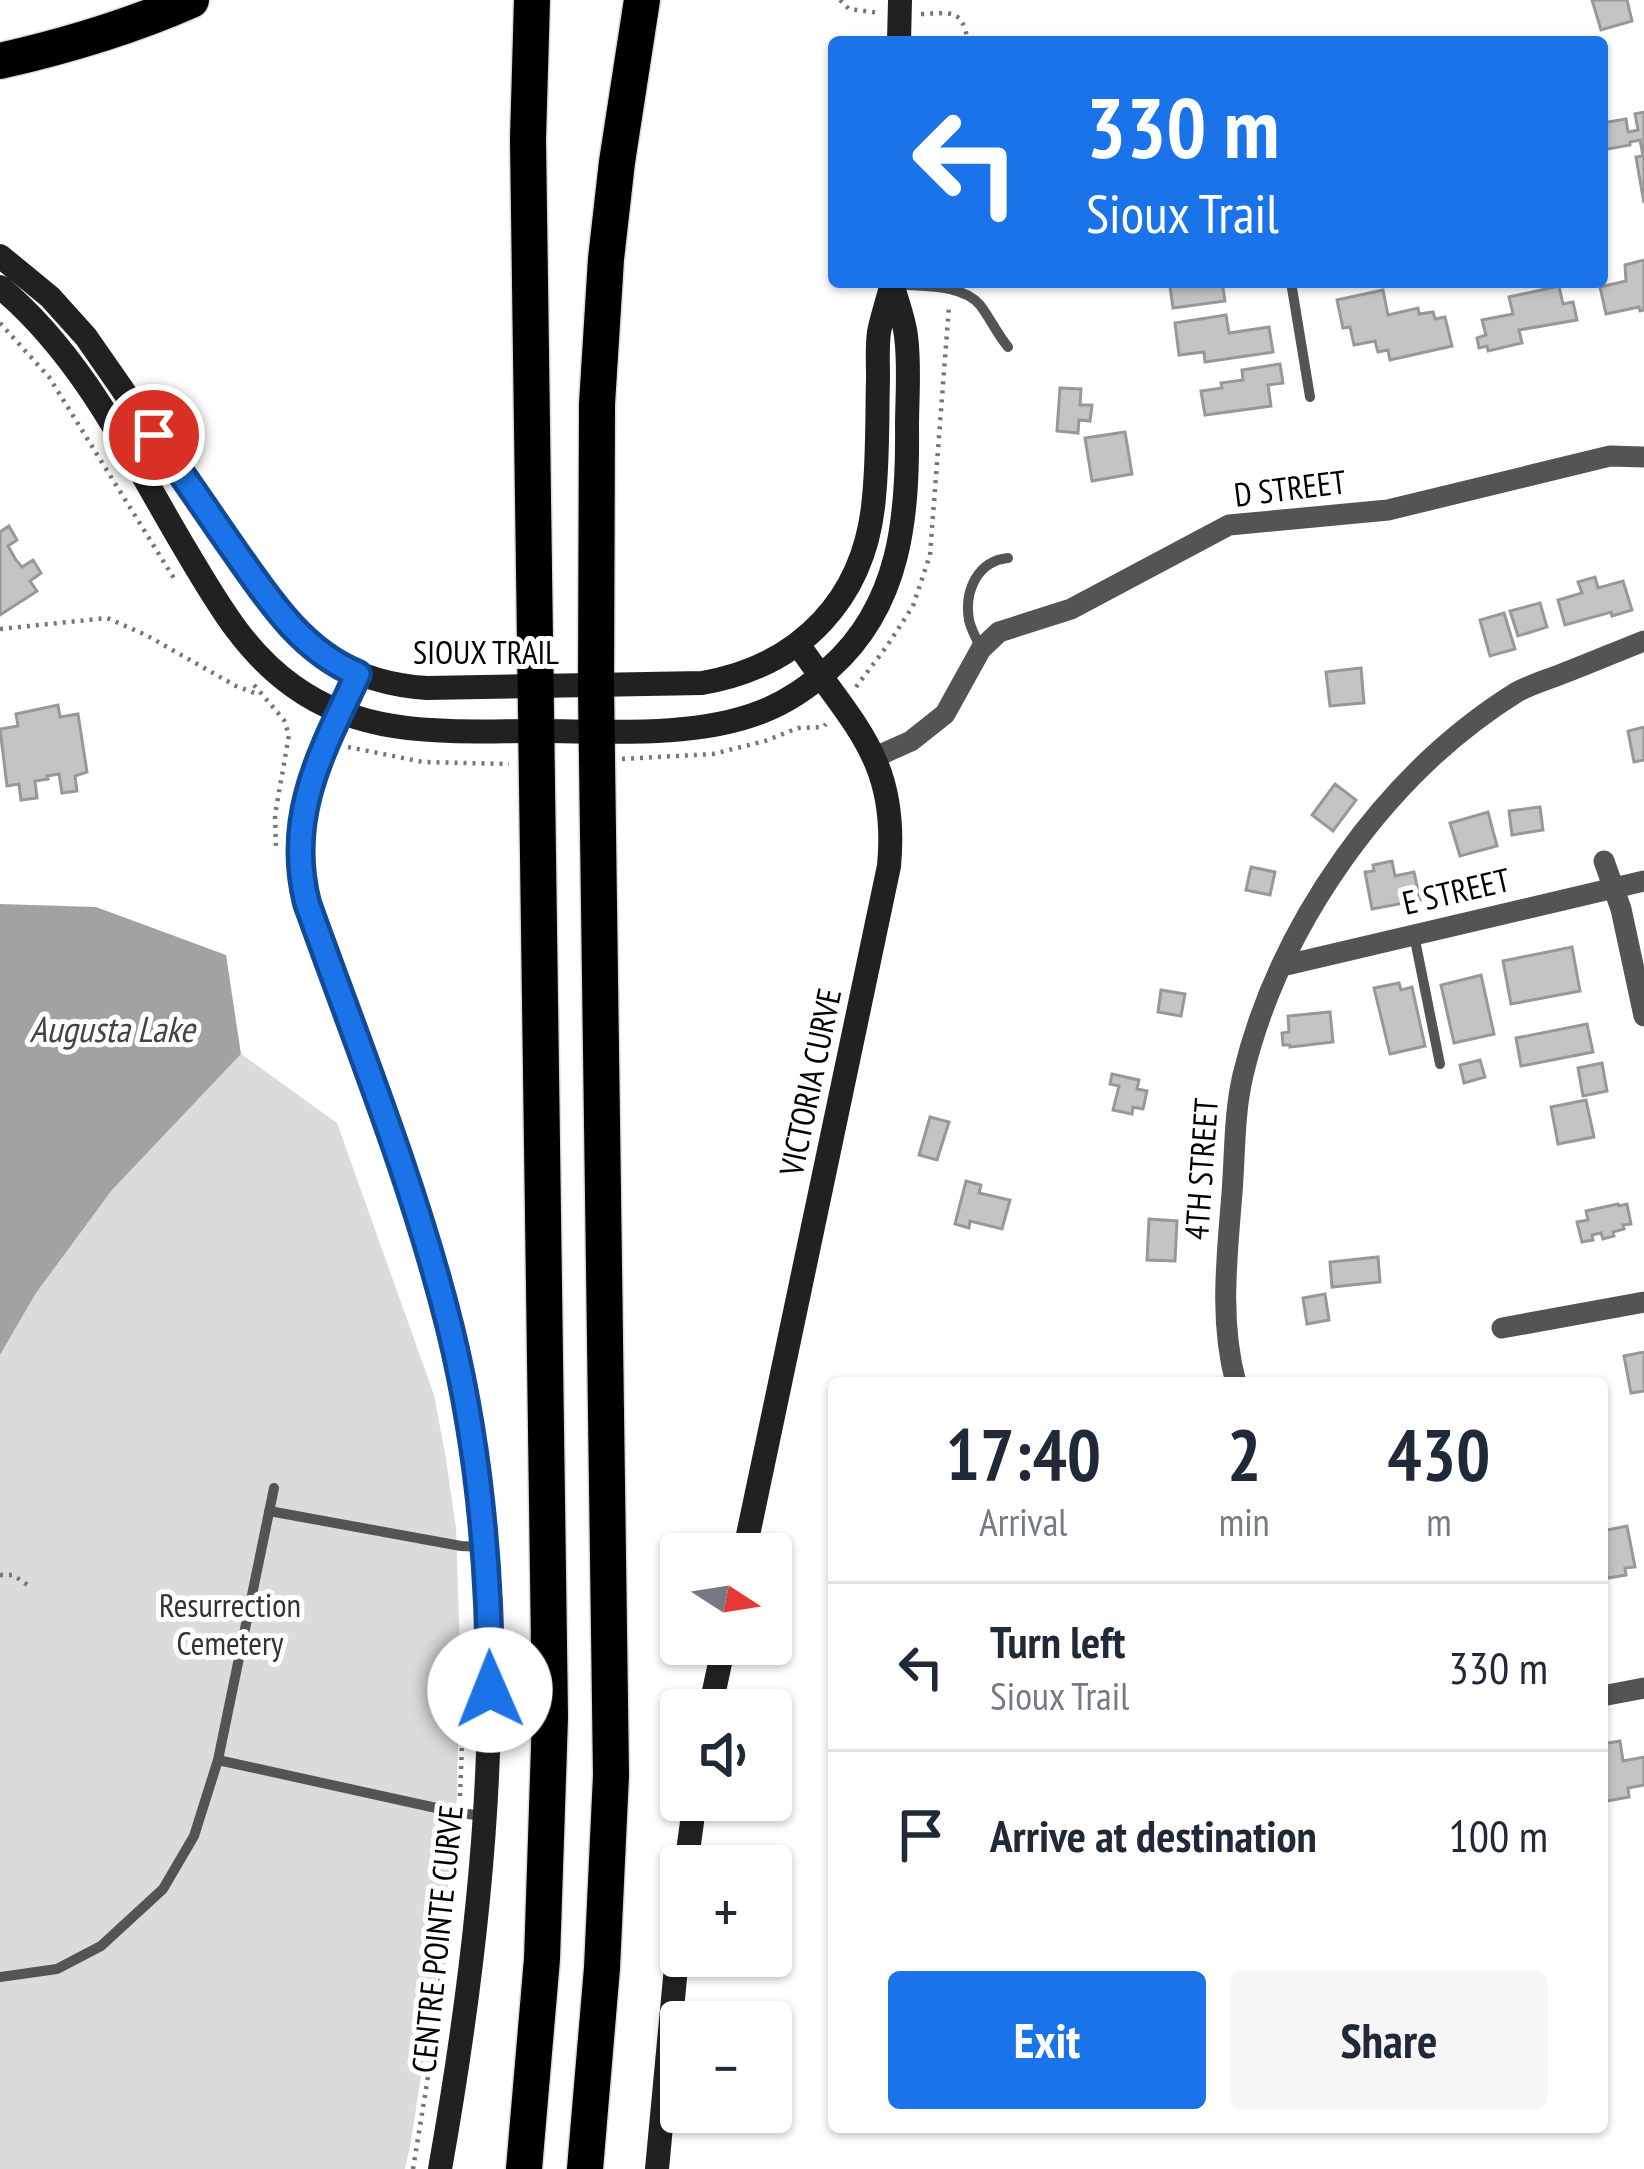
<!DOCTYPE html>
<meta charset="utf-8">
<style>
:root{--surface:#fff;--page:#f6f6f7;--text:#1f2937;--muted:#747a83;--line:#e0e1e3;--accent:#1a73e8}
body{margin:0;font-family:"PT Sans Narrow",sans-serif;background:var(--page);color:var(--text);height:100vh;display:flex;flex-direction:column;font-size:45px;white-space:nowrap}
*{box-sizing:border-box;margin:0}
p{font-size:39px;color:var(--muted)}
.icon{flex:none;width:66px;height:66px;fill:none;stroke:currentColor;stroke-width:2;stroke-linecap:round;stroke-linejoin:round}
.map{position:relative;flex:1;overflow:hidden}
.sheet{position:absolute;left:828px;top:1377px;width:780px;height:756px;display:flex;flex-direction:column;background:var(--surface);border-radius:12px;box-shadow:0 3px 9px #0004}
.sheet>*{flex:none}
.hud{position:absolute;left:828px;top:36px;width:780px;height:252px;border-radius:12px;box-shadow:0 3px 9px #0004;background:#1a73e8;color:#fff;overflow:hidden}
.needle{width:78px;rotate:102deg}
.controls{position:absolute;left:660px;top:1533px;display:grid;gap:24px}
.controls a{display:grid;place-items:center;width:132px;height:132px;border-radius:12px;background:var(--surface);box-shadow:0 3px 9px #0004;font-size:60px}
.pin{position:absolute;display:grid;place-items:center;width:102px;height:102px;color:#fff;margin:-51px;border:6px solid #fff;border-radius:50%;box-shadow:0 3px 12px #0007}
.me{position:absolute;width:132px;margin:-66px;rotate:359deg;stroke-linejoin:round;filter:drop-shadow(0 0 9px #0008)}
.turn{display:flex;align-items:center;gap:42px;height:252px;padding:0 60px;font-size:54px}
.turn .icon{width:156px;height:156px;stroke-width:2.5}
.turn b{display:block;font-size:84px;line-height:102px}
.eta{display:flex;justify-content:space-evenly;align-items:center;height:204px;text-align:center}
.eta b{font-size:72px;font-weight:600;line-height:84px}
.primary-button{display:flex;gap:24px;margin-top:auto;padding:24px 60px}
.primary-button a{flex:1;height:138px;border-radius:12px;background:var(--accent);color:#fff;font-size:48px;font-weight:600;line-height:138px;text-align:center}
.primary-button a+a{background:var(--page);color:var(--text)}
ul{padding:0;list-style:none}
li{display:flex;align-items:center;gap:36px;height:168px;padding:0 60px;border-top:3px solid var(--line)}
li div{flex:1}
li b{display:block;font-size:45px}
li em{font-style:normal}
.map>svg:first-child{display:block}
.green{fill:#dbdbdb}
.water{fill:#a2a2a2}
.building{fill:#c4c4c4;stroke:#989898;stroke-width:3}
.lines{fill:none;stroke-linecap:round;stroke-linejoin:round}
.highway-casing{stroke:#dbdbdb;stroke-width:39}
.path{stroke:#767676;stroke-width:4.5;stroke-dasharray:3 6;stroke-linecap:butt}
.lane{stroke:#545454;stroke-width:10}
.street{stroke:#545454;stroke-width:21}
.secondary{stroke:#212121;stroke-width:24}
.highway{stroke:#000;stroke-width:36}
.route-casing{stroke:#114b97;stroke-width:30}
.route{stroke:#1a73e8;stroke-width:21}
.labels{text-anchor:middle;stroke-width:10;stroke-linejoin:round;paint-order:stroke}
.street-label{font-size:33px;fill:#000;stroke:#fff}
.park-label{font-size:33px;fill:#323232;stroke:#fff}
.water-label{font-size:36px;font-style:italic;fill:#434343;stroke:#fff}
</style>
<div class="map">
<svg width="1644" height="2169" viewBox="0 0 1644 2169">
<rect width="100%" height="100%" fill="#fff"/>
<path class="green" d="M241,1054L337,1123L434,1395L446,1459L456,1528L460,1650L457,1796L444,1929L410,2147L405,2169H0V1355L36,1293L112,1190Z"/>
<path class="water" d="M0,904L96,907L226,955L241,1054L112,1190L36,1293L0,1355Z"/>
<path class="building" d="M1592,0H1627L1632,21L1601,30Z
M1644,112V203L1636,157L1643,156L1640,140L1630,142V145L1602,150V123L1626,119L1628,132L1638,130L1635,114Z
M1644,260V310L1640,311L1639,307L1606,314L1600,287L1626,281L1625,265Z
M1194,282H1222L1225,301L1173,308L1170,287Z
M1559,286L1563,304L1573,302L1577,320L1519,330L1522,343L1488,351L1487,346L1479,348L1477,338L1486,335L1482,320L1513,314L1509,297Z
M1383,290L1388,315L1418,308L1419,314L1433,312L1435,319L1445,317L1452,346L1390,360L1388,350L1378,352L1375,341L1354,345L1350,327L1343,328L1337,300Z
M1226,315L1229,333L1269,327L1273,352L1205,362L1204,352L1179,355L1175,323Z
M1280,364L1283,383L1268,385L1271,406L1205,415L1201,391L1222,388L1221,383L1243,380L1242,370Z
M1060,388L1081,389L1080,405H1092L1090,421L1079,420L1078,433L1057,431Z
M1125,432L1132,474L1092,481L1085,438Z
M9,526L17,540L8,546L16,560L22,567L33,560L41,573L30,581L37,591L0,615V532Z
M1595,577L1598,588L1623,581L1632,610L1612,616L1611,612L1565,625L1558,600L1582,593L1578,582Z
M1540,603L1547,627L1518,636L1510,611Z
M1504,613L1515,649L1490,656L1480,620Z
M1361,668L1364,703L1330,706L1326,672Z
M58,705L60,717L78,714L87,772L75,776L77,791L62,793L59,774L47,776L48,779L35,781L37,798L21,800L19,784L7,786L0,729L18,726L16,714Z
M1644,727V760L1634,762L1628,731Z
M1335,784L1356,800L1333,831L1312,815Z
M1540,807L1543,830L1512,835L1509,811Z
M1488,812L1497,846L1460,856L1450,823Z
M1392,861L1395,876L1414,872L1420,900L1372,909L1365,872L1374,871L1373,865Z
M1251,867L1275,872L1270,895L1246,890Z
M1572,947L1580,991L1511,1004L1503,961Z
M1481,975L1494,1034L1454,1043L1441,985Z
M1399,983L1401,990L1412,987L1425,1046L1390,1054L1374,988Z
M1161,990L1185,994L1181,1016L1158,1012Z
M1330,1012L1333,1042L1290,1047V1045H1283L1282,1033L1289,1032L1288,1016Z
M1587,1024L1593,1052L1521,1066L1516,1038Z
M1480,1060L1485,1077L1464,1083L1460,1065Z
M1602,1063L1607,1091L1583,1096L1578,1068Z
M1112,1074L1139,1080L1137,1089L1147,1091L1143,1109L1133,1107L1132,1114L1113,1110L1119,1086L1110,1084Z
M1586,1100L1594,1137L1558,1144L1551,1107Z
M930,1117L949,1122L937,1160L919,1155Z
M966,1181L981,1185L979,1193L1010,1200L1002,1229L970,1221L969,1228L955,1224Z
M1618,1204L1619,1206L1627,1204L1631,1224L1623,1225L1624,1229L1613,1232L1614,1236L1603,1239L1601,1233L1592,1235L1593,1240L1582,1242L1577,1222L1588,1220L1586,1211Z
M1149,1219L1177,1221L1175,1261L1147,1260Z
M1378,1257L1380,1282L1332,1287L1330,1262Z
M1325,1294L1329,1320L1307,1324L1303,1298Z
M1644,1352V1391L1631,1393L1624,1356Z
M1627,1526L1635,1567L1625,1568L1626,1575L1608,1578L1602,1564V1531Z
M1620,1741L1623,1761L1644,1757V1785L1628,1788L1629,1797L1602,1802V1744Z"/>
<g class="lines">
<g class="highway-casing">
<path id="highway" d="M0,61C66,46 130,27 191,0
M524,2169L542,1959L550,1717L528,139L532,0
M585,2169L602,1968L611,1775L596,687L597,404L606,259L617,162L642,0"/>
</g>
<path class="path" d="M840,0L849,9L880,13
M921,14C952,13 962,8 968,42
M0,323L49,377L175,580
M0,629L107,618L146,635L236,686L257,694
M254,685L284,720L289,735L275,815L276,846
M856,687L887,646L913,606L930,555L949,306
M348,747L423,762L509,764
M622,759L713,754L765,741L798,728L823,727L826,724
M0,1575H13L32,1588
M460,1796L464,1694
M413,2169L432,2052L458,1826"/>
<path class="lane" d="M1291,282L1310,397
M894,284C920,287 961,283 980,305C990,318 997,334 1008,347
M981,649C977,639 971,630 969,620C964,590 978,561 1008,558
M1414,935L1440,1064
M269,1511L461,1546L482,1547
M218,1760L459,1813L484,1816
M0,1977L57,1969L101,1946L163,1889L194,1836L218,1760L274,1488"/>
<path class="street" d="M875,757L911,741L945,714L981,649L999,632L1071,609L1229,525L1388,510L1610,456L1644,457
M1604,861L1621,909L1644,1016
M1282,966L1644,881
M1502,1328L1644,1302
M1236,1383C1219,1321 1227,1257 1232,1193C1235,1155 1234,1113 1243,1075C1279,925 1385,774 1517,692C1530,685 1546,680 1559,675C1588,664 1616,652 1644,641
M1602,1696L1644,1688"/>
<path class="secondary" d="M899,42L900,0
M0,256L50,297L86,337L262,590C306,650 350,683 427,688L702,683C801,666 866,598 874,497C878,458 877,417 878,378C878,363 877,347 879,332C882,317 887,302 891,287
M0,287C84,357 132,460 187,552C217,602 244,651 293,686C366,739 451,731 537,731C607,731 695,738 761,712C787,702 809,687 830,668C901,605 908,516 907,427C907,398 910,366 906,336C904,319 897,301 892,284
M359,674C325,745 291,804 302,885C313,926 329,966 343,1005C377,1102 415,1198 442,1297C518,1582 491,1882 440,2169
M744,1554L889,866C899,760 853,725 798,644
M710,1710L724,1644
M686,1866L695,1800
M657,2169L681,1914"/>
<use href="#highway" class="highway"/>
</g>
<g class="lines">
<g class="route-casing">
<path id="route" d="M154,435C180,471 204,507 229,543C265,594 299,650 358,674C322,751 285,816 307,903C357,1043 414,1183 450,1328C479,1446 490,1568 490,1690"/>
</g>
<use href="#route" class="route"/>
</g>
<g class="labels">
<g class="street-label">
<text transform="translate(1290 488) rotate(-7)" y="12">D STREET</text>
<text x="486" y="664">SIOUX TRAIL</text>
<text transform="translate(1456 891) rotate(-13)" y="12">E STREET</text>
<text transform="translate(810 1082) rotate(-78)" y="12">VICTORIA CURVE</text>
<text transform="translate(1201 1169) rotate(-86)" y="12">4TH STREET</text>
<text transform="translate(437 1939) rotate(-84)" y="12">CENTRE POINTE CURVE</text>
</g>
<g class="park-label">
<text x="230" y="1617">Resurrection<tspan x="230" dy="38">Cemetery</tspan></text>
</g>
<g class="water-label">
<text x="112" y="1042">Augusta Lake</text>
</g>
</g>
</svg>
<div class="controls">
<a><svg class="needle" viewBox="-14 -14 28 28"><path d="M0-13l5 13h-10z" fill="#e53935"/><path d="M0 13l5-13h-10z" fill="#747a83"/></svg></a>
<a><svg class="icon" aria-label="sound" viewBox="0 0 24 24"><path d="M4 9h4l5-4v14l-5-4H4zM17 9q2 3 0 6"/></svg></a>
<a>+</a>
<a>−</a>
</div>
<div class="pin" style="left:154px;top:435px;background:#d93025"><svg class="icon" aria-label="arrive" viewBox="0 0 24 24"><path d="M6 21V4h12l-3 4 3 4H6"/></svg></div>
<svg class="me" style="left:490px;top:1690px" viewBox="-20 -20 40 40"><circle r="19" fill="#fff"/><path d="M0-13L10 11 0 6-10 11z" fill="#1a73e8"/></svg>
<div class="hud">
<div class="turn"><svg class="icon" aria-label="left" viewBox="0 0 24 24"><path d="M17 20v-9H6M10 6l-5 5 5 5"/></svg><div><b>330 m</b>Sioux Trail</div></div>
</div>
<section class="sheet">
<div class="eta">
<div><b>17:40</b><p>Arrival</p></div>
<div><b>2</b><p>min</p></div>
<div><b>430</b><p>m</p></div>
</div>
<ul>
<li><svg class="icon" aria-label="left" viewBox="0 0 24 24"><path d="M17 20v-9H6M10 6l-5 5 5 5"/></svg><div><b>Turn left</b><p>Sioux Trail</p></div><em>330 m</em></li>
<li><svg class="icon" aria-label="arrive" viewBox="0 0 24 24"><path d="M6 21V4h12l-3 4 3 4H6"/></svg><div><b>Arrive at destination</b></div><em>100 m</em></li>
</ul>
<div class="primary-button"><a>Exit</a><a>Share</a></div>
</section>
</div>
